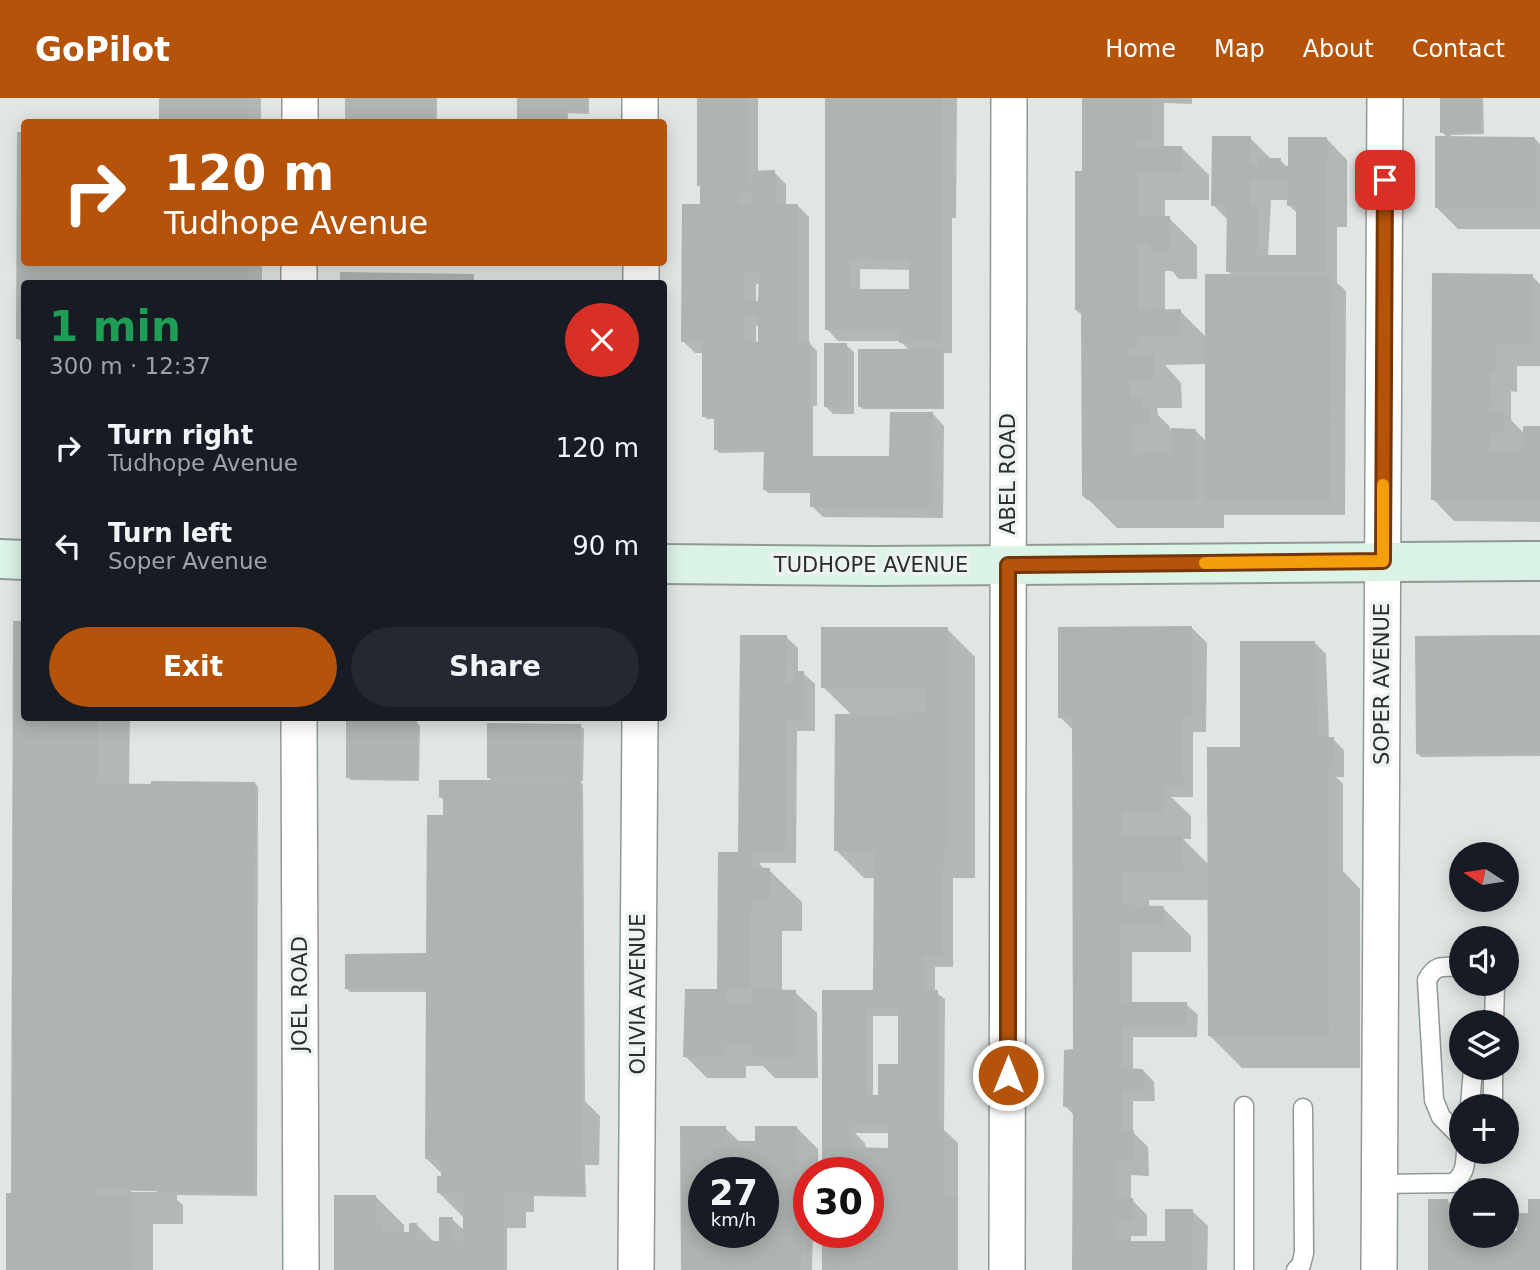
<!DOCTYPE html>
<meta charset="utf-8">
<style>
:root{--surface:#171b24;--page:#242831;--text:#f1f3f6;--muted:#9ea1a6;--accent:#b45309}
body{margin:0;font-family:"DejaVu Sans",sans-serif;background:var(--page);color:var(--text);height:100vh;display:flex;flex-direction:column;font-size:26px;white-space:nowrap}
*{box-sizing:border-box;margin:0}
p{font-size:23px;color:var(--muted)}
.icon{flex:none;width:38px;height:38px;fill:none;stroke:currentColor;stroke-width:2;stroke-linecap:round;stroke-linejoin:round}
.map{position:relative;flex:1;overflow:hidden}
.drawer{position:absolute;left:21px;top:182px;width:646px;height:441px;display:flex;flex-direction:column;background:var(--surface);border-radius:7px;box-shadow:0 4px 18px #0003}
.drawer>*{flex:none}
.hud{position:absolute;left:21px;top:21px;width:646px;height:147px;border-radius:7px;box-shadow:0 4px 18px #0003;background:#b45309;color:#fff;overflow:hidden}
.needle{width:46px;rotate:282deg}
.buttons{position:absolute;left:1449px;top:744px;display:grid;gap:14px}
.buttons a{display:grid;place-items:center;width:70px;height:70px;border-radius:50%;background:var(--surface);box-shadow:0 4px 18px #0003;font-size:35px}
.speed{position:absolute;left:688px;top:1059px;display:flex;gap:14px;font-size:35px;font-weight:700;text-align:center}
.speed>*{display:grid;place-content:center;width:91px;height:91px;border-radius:50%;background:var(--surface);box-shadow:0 4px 18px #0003;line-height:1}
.speed small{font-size:18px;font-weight:400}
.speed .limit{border:10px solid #d22;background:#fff;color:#111}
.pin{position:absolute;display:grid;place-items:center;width:60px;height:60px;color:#fff;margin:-30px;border-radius:14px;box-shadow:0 4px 10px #0006}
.me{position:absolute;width:77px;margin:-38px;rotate:0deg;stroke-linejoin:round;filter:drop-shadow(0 0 5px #0008)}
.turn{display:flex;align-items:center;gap:24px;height:147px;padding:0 28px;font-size:32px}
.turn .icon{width:91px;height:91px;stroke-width:2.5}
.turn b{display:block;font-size:49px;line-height:60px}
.round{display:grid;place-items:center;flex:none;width:74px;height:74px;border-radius:37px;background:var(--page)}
.summary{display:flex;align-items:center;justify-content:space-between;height:119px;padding:0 28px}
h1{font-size:42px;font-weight:600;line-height:52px;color:#1e9e55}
.cta{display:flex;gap:14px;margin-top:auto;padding:14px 28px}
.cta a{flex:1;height:80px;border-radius:42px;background:var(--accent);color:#fff;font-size:28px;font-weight:600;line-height:80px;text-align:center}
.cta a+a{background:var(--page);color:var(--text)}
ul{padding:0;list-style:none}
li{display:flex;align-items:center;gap:21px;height:98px;padding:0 28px}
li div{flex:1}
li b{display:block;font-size:26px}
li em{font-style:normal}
header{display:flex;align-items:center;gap:42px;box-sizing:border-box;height:98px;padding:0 35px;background:var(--accent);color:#fff}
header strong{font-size:33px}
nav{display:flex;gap:38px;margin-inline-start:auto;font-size:24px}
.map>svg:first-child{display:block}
.shadow{fill:#0003;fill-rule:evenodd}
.building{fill:#aeb4b1;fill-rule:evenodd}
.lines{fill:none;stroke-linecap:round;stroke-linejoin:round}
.lane-casing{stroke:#929895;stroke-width:21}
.street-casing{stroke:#929895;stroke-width:38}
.secondary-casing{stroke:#929895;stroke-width:42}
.lane{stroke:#fff;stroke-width:18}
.street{stroke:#fff;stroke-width:35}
.secondary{stroke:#dbf2e7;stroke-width:38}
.route-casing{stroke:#753606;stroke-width:18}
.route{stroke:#b45309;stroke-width:12}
.slow{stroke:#f59e0b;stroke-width:12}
.labels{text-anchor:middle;stroke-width:7;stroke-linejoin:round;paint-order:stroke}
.street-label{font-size:21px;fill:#2c2e2d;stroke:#edf3f0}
</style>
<header>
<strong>GoPilot</strong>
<nav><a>Home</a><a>Map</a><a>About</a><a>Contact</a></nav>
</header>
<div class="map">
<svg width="1540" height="1172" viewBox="0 0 1540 1172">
<rect width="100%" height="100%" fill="#e0e6e3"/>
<path class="shadow" d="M161,0H261V24H161Z
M347,0H437V24H346Z
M519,0H589V16L568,15V24H519Z
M699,0H758V74H774L786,86V108H798L809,119V245L817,253V308H813V360H891L933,316L944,328L943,420L823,419L812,408V395H768L765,392V354L719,355L716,351L715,321H707L704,318V255H695L683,243L702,107V90L699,87ZM756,186H760V205H756ZM756,228H760L763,245H756Z
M827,0H957L956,120H952V255H944V311H863L859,308L910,253L900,243H838L827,231ZM860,171L911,172V193H860Z
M1084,0H1192V6L1164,5V49H1181L1209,77V102H1165V120H1169L1197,148V181H1179L1172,173H1165V213H1180L1207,240L1233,178L1228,173L1229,123L1213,107L1250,40L1272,62H1280L1289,71L1326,40L1347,62V129H1337V185L1346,193L1345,417H1224V430H1117L1083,396V218L1076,212L1084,75ZM1271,102H1289V107L1298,116L1297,158H1268ZM1207,266V344L1195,332H1170V329L1158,317L1157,310H1182L1181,285L1165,267Z
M1441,0H1483L1484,36L1451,37V40L1535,41L1540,46V131H1458L1436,109L1448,40L1442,34Z
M18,35H24V164H262V186H24V247L18,240Z
M1434,177L1532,178L1540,186V268H1517V294L1511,293V322L1525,336L1540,330V424L1454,423L1433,401Z
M846,247L854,254V316H833L825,308Z
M15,525H24V620H130L129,688L255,685L258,689L257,1098L177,1097V1102L183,1107V1126H153V1172H7L15,1097ZM131,1090H157V1094H131Z
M1191,529L1207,545L1206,634H1193V699H1171L1191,718V741H1183L1209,767L1245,651L1315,545L1326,556L1329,641H1333L1344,652V679H1336L1343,686V773L1360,791V970H1242L1210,938L1209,802H1149V809L1163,810L1191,838V854H1132V906H1186L1198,917L1197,939H1133V972H1143L1154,984L1155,1003H1133V1034L1148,1049L1149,1078L1131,1077V1101L1147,1117V1138H1131V1145H1166L1192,1113L1208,1128L1207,1172H1074L1075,1018L1065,1008L1075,953L1074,633L1060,619Z
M947,531L975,559V780H953V869H935V894L945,901L944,1032L958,1045V1172H823L824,1134H868V1074H824V894H875V780H864L836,752L852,617L823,589ZM873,918H900V968L880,998H873ZM855,1035H890V1051H866L865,1045Z
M786,539L798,550V575H803L815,586V633H797L796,765H759L765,772H769L802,804V833H782V893L795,894L817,915L818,980H775L763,968H746V980H707L685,958L722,893L743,756Z
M1540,539V658L1421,659L1417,655Z
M340,620H452V622H415L420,628L419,683L351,682L347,679L348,622Z
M580,628L584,631L583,683H580L583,687L585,1003L600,1018L599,1067H585L586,1099L534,1098V1114H526V1130H507V1172H336L376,1099L404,1127V1136H411L416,1126L434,1144H441L452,1121L465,1133V1121L438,1094L442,1076L426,1060L428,894H350L347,891L428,860L445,719V703L441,699L492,683L488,679Z
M796,1029L818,1051V1074H808V1134H813L812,1172H682V1030H725L740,1044L757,1045ZM704,1074H763V1134H704Z
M1447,1102L1461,1117V1138H1507V1134L1519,1135L1540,1102V1172H1429Z"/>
<path class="building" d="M159,0H247V24H159Z
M345,0H434V24H345Z
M517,0H586V13H566V24H517Z
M697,0H747V86H752L753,73L775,72V106H798V244H810V358H889L890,314H933L932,409H810V392H763L764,351L714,352V319H702V244H681L682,106H700V88H697ZM740,95H752V106H740ZM745,175H759L758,203H745ZM745,217H758V244H745Z
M825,0H942L941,244L899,245V232H825ZM849,160L909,161V191H850Z
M1082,0H1153V42H1138V48H1182L1181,75H1138V118H1170V154H1150L1149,146H1138V212L1181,211V239H1137L1138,250H1130V256H1154V282L1130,283V300L1142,299L1143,310H1150L1151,327H1131V356L1171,355V330L1196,331V402H1087L1082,397L1081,213L1075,212V73H1082Z
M1440,0H1481V34L1440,35Z
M17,34H24V164H247V186H24V241H16Z
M1212,38H1251L1250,68H1258V60H1281V68H1288V39H1327L1326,174H1226L1227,108H1211ZM1250,81H1287V108H1296V157H1257L1258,108H1250Z
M1435,38L1535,39V110H1435Z
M340,174L474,176V186H340Z
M1432,175L1533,176L1532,247H1496V273H1490L1491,313H1504V335H1490V353L1523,352V328H1540V403L1431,402Z
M1205,176H1331L1330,403L1205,402Z
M824,245H847V309H824Z
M858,251H942L941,309H858Z
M13,523H24V620H98L97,685L151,686V683L255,684L254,1095L96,1092V1096H133L132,1172H6V1095H11Z
M1192,528V620H1182L1183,688H1163V714L1122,713V737L1182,738L1183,774H1122L1121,807L1164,808V827L1121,826V904H1187L1186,928H1122V970L1143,971L1144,992H1122V1032H1134V1063H1117V1100H1133V1123H1117V1143H1165V1111H1193V1172H1072L1073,1009H1063L1064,952L1073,951L1072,620H1058V529Z
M821,529H948V752H943L942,858H924V892H938V1028H943V1098H956V1172H822V1134H868V1074H822V892H873L874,753H834L835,616L926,615L925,589L821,590ZM866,911H898V966H878V997H866ZM851,1028H888V1050L851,1049Z
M740,537H787L786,587L793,586L794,573H804V622H786L785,754H751V769L770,770V802L751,801L750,891L726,890V904H752V891L796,892L797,960L751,959V947H725V959H683L685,891H717L718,754H738Z
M1540,537V655L1416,656L1415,538Z
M1240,543H1315L1318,639H1334L1333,668H1328L1329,938H1208L1207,649H1240Z
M346,622L417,623V681L346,680Z
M487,625L581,626L580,681L487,680Z
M439,682H581L583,1096L504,1095V1172H463V1095H437V1078H441V1061H425L426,891H345V856L426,855L427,717H443V699L439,700Z
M680,1028H726V1043H755V1028H797V1096H802L801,1172H681ZM726,1071H755V1074H763V1134H704V1074H726Z
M334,1097H376V1125H382V1135L409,1134V1125H417V1143H439V1119H453V1143H462V1172H334Z
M1428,1101H1448L1447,1114H1458V1132H1461V1138H1507V1133H1517V1115H1528V1101H1540V1172H1428Z"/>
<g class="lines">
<g class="lane-casing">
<path id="lane" d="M1461,869C1444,869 1436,865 1427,882L1434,1002L1441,1019L1461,1039
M1494,924L1495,886
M1470,1008L1473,970
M1493,1008V970
M1379,1086L1453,1085C1465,1077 1465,1067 1466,1054
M1244,1172V1008
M1296,1172L1301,1167L1304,1155L1303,1010"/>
</g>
<g class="street-casing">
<path id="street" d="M640,0V24
M300,24V0
M641,164V186
M299,186V164
M299,620L301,1172
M636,1172L640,620
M1007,1172L1009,0
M1379,1172L1385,0"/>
</g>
<g class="secondary-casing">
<path id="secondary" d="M0,461L24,462
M663,466L874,468L1540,463"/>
</g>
<use href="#lane" class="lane"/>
<use href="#street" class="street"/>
<use href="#secondary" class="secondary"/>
</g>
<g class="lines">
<g class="route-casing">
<path id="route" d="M1008,977V467L1383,463L1385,82"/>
</g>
<use href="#route" class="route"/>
<path class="slow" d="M1205,465L1383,463V387"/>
</g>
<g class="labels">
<g class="street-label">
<text transform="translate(1008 376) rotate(-90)" y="7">ABEL ROAD</text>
<text x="871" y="474">TUDHOPE AVENUE</text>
<text transform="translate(1382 586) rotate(-90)" y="7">SOPER AVENUE</text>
<text transform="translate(300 896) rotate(-90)" y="7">JOEL ROAD</text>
<text transform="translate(638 896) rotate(-90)" y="7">OLIVIA AVENUE</text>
</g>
</g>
</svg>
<div class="buttons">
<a><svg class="needle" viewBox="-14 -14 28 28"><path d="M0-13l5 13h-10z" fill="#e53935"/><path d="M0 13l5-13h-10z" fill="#9ea1a6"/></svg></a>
<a><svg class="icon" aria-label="sound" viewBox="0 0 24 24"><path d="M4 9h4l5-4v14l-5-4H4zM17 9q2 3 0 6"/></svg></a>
<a><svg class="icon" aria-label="layers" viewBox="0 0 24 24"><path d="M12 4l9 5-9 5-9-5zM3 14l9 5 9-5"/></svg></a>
<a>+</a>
<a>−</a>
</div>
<div class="speed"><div>27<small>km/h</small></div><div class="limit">30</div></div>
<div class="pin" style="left:1385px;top:82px;background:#d93025"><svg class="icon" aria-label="arrive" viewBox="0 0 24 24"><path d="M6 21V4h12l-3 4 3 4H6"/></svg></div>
<svg class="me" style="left:1008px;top:977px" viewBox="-20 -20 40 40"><circle r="17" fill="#b45309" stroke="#fff" stroke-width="3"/><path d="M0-11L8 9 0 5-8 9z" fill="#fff"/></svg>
<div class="hud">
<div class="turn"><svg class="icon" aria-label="right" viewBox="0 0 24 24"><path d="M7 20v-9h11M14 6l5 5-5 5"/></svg><div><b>120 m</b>Tudhope Avenue</div></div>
</div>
<section class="drawer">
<div class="summary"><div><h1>1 min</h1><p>300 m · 12:37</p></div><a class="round" style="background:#d93025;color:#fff"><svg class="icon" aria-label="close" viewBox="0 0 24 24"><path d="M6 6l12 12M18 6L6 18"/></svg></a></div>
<ul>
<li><svg class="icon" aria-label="right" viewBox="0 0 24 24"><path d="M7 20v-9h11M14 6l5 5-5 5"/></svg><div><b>Turn right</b><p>Tudhope Avenue</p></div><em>120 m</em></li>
<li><svg class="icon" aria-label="left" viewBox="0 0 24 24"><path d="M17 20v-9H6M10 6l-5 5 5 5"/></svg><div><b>Turn left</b><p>Soper Avenue</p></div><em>90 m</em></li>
</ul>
<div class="cta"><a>Exit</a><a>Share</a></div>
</section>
</div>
